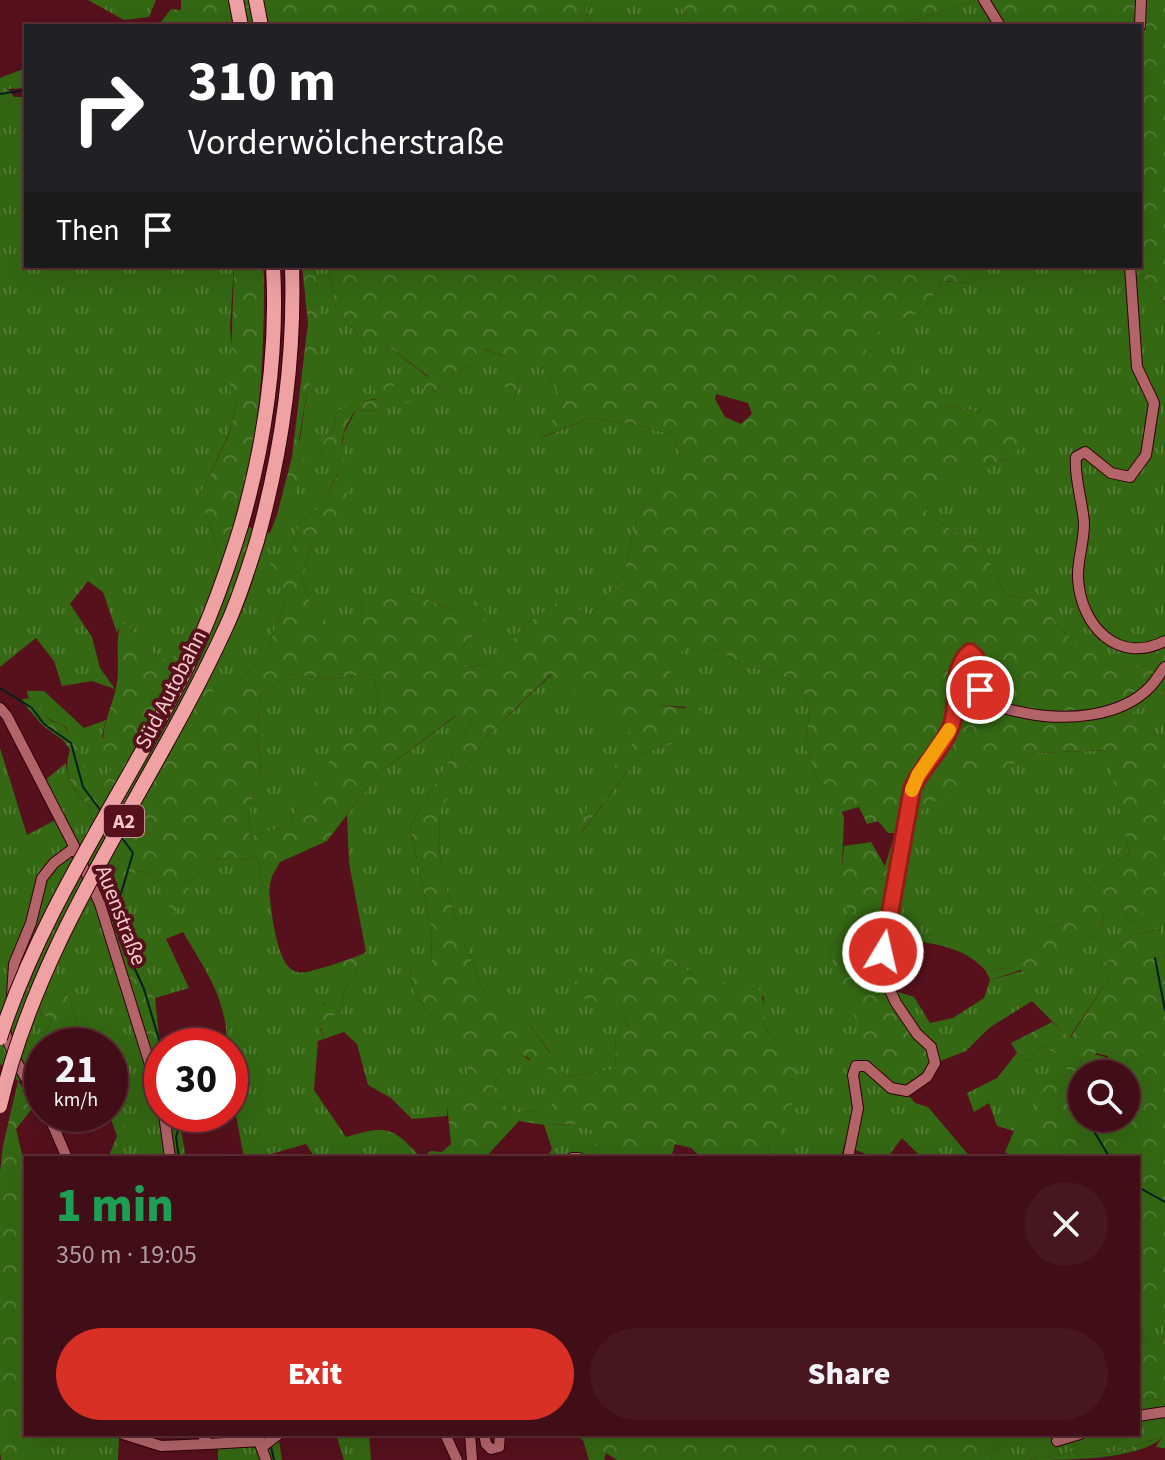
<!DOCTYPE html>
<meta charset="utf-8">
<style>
:root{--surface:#410d16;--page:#48161f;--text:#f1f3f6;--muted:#ae9ca1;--line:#5a2d35;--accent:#d93025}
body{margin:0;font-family:"Source Sans 3",sans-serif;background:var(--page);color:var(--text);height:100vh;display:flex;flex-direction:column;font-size:30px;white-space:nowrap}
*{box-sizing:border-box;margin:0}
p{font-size:26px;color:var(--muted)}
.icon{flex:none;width:44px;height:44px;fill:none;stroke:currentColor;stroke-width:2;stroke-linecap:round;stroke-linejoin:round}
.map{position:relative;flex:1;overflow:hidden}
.sheet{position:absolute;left:24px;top:1156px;width:1116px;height:280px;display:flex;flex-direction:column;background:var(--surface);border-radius:0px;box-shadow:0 8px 32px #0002,0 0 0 2px var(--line)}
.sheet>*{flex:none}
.guide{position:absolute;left:24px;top:24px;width:1118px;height:244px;border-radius:0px;box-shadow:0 8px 32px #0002,0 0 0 2px var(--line);background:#202124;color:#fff;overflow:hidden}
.buttons{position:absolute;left:1068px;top:1060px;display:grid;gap:16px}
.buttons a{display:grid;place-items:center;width:72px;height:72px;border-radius:50%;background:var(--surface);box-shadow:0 8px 32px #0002,0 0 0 2px var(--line);font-size:40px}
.speed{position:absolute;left:24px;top:1028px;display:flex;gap:16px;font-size:40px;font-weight:700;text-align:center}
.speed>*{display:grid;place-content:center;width:104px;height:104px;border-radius:50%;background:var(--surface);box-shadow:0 8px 32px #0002,0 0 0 2px var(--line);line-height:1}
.speed small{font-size:20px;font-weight:400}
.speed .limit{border:12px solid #d22;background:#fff;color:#111}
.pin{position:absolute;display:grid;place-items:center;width:68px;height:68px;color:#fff;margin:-34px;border:4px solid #fff;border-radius:50%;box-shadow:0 2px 8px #0007}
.me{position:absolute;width:88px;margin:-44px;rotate:9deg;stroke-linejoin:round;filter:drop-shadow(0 0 6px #0008)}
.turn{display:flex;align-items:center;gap:28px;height:168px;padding:0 32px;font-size:36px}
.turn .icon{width:104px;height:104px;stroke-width:2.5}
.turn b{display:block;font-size:56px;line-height:68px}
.then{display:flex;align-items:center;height:76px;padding:0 32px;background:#0003;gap:16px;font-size:30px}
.round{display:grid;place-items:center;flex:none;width:84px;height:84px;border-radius:42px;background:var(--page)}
.head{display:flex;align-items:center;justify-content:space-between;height:136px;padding:0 32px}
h1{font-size:48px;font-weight:800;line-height:60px;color:#1e9e55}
.primary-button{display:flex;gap:16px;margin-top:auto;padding:16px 32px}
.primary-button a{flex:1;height:92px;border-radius:48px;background:var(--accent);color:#fff;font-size:32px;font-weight:800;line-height:92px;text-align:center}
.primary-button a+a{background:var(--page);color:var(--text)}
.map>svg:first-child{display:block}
.grass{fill:url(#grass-tufts)}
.forest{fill:url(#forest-crowns);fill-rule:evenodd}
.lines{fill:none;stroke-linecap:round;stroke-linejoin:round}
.stream{stroke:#051f1f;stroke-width:2}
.minor-casing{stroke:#33010a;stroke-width:12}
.highway-casing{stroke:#33010a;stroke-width:16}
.minor{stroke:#b26469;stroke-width:10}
.highway{stroke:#efa1a4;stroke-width:14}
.highway-bridge-casing{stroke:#33010a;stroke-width:16;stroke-linecap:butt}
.highway-bridge{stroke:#efa1a4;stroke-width:14}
.route-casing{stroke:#8d1f18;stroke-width:20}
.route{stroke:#d93025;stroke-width:14}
.slow{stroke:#f59e0b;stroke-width:14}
.labels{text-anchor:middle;stroke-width:8;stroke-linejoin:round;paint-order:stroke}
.shield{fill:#57111d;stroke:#c79398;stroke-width:2}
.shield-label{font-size:20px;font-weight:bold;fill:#f7cbcc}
.street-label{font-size:22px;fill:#f7cbcc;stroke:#57111d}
</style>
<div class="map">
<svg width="1165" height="1460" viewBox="0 0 1165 1460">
<defs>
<pattern id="grass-tufts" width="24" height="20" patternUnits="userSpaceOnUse" patternTransform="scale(2)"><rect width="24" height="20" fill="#346813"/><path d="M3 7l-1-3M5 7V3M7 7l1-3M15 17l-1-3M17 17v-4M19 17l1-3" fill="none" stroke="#527c34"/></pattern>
<pattern id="forest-crowns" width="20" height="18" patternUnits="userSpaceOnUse" patternTransform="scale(2)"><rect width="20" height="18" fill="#346813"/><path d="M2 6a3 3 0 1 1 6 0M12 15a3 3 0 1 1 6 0" fill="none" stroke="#527c34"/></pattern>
</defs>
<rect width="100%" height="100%" fill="#57111d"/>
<path class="grass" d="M88,0H156L149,17L124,20Z
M585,0H677L689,19H701V26H583L587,22Z
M975,0H981L1000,26H896Z
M26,68V88L8,89L14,97H26V266H234L230,327L237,402L229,434L199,497L222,559L270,533L277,515L290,508L307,391C326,351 318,309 315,267H328L336,307L366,345L384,343L428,377L423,388L434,392L452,374L471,365L483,349L505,357V395L514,399L524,361L544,369L564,403L541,438L589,418L628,423L675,435L681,465L638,513L623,578L590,616L563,599L526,624L494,663L462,668L463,647L489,616L455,611L412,593L362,598L361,634L339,635L312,607L301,578L311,543L334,519L346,468L341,453L344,433L356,410L380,411L415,394C388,394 362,400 338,411L332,433L318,446L325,461L338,472L323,505L300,523L291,552L286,596L265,657L213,702L160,660L123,621L117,633L103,592L88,581L70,604L92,637L100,668L115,689L92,681L62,686L54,661L36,638L0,667V78Z
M981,266H1134L1165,304V646L1154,663L1134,669L1106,665L1060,629L1034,590L1028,598L1005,595L981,542L966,539L926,513L937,477L1008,459L981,412L941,405L865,363L866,337L921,312L943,281L972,283Z
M686,642L719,650L743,666L772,671L801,685L810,709L805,745L820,784L829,785L844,817L842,867L898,882L910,831L925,805L1036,753L1108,750L1129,853L1103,871L1061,923L1043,929C1028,955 1019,969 986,971C960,941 919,942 882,939L888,897C875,918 849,934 828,947C847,1008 873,1054 915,1103L928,1107L971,1158H922L902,1138L887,1158H875L844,1145L841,1158H771L768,1147L798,1052C767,1039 761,1031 764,997L689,972L665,955L618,961L600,976L597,1006L622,1005L629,1030L615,1037L616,1069L567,1077L552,1063L559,1102L545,1114L531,1111L518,1113L496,1100L493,1085L514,1058L516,1050L529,1060L550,1052L527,1021L492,1004L479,982L447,892L439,849L440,810L462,771L489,734L552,674L638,738L590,797L581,833L642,753L672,744L686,707L660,705C662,682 677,664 686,642Z
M291,674L329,679L373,674L377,690L378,722L297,807L290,825L249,837L250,807L261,773L257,732L260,695Z
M1165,688V737L1118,721L1163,692Z
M27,691H44L84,728L106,720L102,736L112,769L98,796L92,793L66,727C51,721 29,708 27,691Z
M456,716L472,722L410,826L431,926L432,966L410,972L414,992L470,1071L448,1104L447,1116L412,1119L391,1098L368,1085L357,1044L344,1032L338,1034L329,1016L340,1015L344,992L359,966L358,956L366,952L349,863L347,815L378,774Z
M0,748L27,835L61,817L44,781L66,763C67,783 76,793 90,807L87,812L121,862C96,900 118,903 115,938L151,1051L162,1058V1114H178L186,1158H123L121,1148L125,1133L117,1096L110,1087V1046H85L68,995L49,991L40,1014L51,1020L39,1048L42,1053V1072L18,1081L0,1064Z
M257,857L263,887L269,889C271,907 276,968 297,972C306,974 320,968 329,966L338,981L329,999L323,1003L320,1028L324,1039L318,1041L314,1090L346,1137C386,1125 393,1126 421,1158H315L306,1144L257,1158H244L230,1083V1046H227C227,999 206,971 183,932L166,939L189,988L155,998L133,953L129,921L123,895L127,875L139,871L156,875L173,913L188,882L219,858L239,860Z
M1165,891V958L1158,929L1133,935L1117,948L1116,957L1100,965L1109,979L1069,1038L1032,1001L989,1028L966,1051L930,1065L885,988L914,997L930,1023L953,1018L984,998L990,980L1045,965L1052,953L1088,937L1093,940L1102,927L1104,911L1122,907L1131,923Z
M1041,1046L1060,1055L1053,1064C1087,1055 1097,1045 1125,1072L1124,1074H1082V1083L1076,1080L1033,1109L1014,1131L997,1126L989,1103L974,1112L967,1093L997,1078L1017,1053L1030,1062Z
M576,1124L602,1133L594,1148L597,1157L629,1158H547L552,1149L544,1125Z
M1165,1313V1338L1162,1341H1148L1138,1331V1316H1160Z
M1138,1398L1165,1400V1448L1156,1447L1162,1437L1111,1453L1084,1455L1072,1452L1029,1460H992L989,1455L1011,1434H1138Z
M68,1434H110L119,1438L118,1460H41V1447Z
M261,1434H278L282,1460H218V1441Z
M336,1434H369L371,1460H344Z"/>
<path class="forest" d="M181,0H585L587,22L583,26H158L171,9L181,10Z
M677,0H975L896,26H701V19H689Z
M981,0H1165V304L1134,266H1140V26H1000Z
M234,266H263L264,276C264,356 261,446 234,523L270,533L239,564L222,559L199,497L229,435L237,402L230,391Z
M302,266H981L972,283L943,281L921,312L867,337L865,362L919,369L941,405L981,412L1029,438L1008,459L938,477L926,513L966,539L981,542L1005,595L1028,598L1034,589L1060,629L1107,665L1134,669L1154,663L1165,646V688L1163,692L1119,721L1165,737V891L1162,896L1131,923L1122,907L1111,915L1104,911L1102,927L1093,940L1088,937L1080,942L1077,953H1053L1045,965L1028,975L1021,970L990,980L986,971C1019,969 1028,955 1043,929L1061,923L1103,871L1129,853L1107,750L1036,753L925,806L909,831L898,882L848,916L842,867L844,846L871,842L885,866L895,833H888L878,821L867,824L859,807L841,812L829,785L820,784L805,745L810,709L801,685L772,671L743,666L719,650L686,643C677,663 662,683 660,705L704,711L702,720L684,723L672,744L642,753L579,835L590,797L637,738L551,674L489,734L462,771L440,811L439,849L447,892L479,982L492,1004L527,1021L550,1053L537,1063L516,1051L514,1058L493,1085L496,1100L518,1113L531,1111L545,1113L549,1106L558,1101L539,1082L552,1062L567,1077L616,1069L615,1037L629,1029L622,1006H597L570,990L582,971L600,976L618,961L646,951L665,955L689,972L747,989L756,984C777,1019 744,1029 798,1052C798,1083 792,1126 768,1147L770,1155L702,1158L691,1148L675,1144L671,1158L597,1157L594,1148L601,1133L576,1124L544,1125L519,1121L485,1158H424L430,1151L442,1152L451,1144L447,1104L470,1071L414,992L410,971L432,966L431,926L410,826L472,722L455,716L378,774L327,841L280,862L272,876L269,889L263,887L257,857L239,860L219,858L188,882L189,896L173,914L156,875L139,871L127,875L123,895L129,921L133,953L155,998L159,1036L163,1045L180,1043L190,1046H162V1058L151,1051L115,938C118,903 97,900 121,862L87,812L90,807C72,789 62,776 70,750L64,741L42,725L21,700L28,698L50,720L65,727L80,755L92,792L98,796L112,769C91,742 112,712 117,683C120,662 114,641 122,620L160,660L174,656L212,679L214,701L265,657L286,596L270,564L291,552L300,523L323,505L338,473L325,461L318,446L332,433L338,411L356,403L376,399L374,384L383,369L394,380V394H415L416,400L380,411L356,410C339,432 336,457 355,478L334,519L311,543L301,578L312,607L339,634L361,633L362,597L412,593L455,611L477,600L489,616L463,647V668L493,663L526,624L563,598L590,616L623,578L638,513L681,465L675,435L628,423L589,418L540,438L564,403L544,369L524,362L514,399L505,396V357L484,349L471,365L452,374L434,392L423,389L428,376L384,343L367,346L336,307L328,267H315L321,332L315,374L307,391L299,440L308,447L290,508L277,515L292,457L308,323ZM716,394L748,403L752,414L741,424L725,417L715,399ZM291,674L329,679L373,674L377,690L378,722H367L349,735L297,807L290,825L249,837L250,807L261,773L257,732L260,695Z
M896,892L884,923L879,961L885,988L923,1042L930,1065L912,1085H890L859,1056L862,1032L841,989L828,947C846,936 861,924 877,910C884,904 887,897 896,892Z
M1159,929L1165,958V1313L1161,1316H1138V1158H1014L1005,1152L1014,1131L1033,1109L1034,1081L1041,1079L1082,1083V1118H1126V1074L1107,1063L1108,1056L1096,1053L1082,1073L1052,1065L1060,1055L1041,1046L1030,1062L1017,1053L1011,1043L1052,1022L1070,1038L1109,979L1100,965L1115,957L1117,948L1133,935Z
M358,956L359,966L344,992L340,1015L330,1016L338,1034L324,1039L321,1028L313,1029L311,1024L338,981L329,966Z
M49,990L68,995L85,1046H42V1053L39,1048L51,1020L40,1014Z
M18,1081L35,1105L16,1129L26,1171V1434H68L41,1447V1460H1L0,1452V1172L3,1146Z
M110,1087C119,1098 124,1117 125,1132C125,1141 121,1148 123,1158H108L117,1136L109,1114Z
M1138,1331L1148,1341H1162L1165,1338V1400L1138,1398Z
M572,1434H1011L989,1455L992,1460H617L606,1453L604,1460H589L583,1440Z
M1163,1437C1139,1460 1067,1460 1029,1460L1072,1452L1084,1455L1111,1453Z"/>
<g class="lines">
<path class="stream" d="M0,94L26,90
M0,688L32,708L44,724L71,743L83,787L101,811
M122,838L133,853L119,900L124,945L144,989L162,1050
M1155,958L1165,1010
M1068,1094L1082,1112
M1086,1118L1110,1158
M179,1158L176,1137L183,1114
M1138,1187L1165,1202
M271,1447L274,1460"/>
<g class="minor-casing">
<path id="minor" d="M984,0L1000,26
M1140,26L1141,0
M1130,266L1137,367L1154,403L1146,455L1130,477L1111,473L1085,452L1076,457C1074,479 1083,502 1084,524C1084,543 1077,561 1078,579C1081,626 1118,665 1165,641
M0,708L7,716L73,844L100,904L162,1103
M12,995L14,964L31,923L42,878L54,863L74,848
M4,1027C12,1059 25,1077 42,1104
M48,1114L67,1158
M164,1114L170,1158
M572,1158H579
M848,1158L858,1108L853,1075L856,1066H866L891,1088L907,1091L927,1077L935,1063L931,1047L917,1034L896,1003L886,982L883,952L912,789C922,766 944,748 952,724C959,702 950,668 970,652L974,655C978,667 975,689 984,698C993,707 1014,711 1025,713C1065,721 1120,718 1150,687C1156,681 1160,673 1165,667
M1138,1416L1165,1412
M123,1434L161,1446L208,1444
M202,1434L208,1444L260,1441
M445,1434L457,1460
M470,1434L472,1460
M484,1434L486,1444L491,1449L499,1447L500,1434
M257,1436L266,1460
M1057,1441L1080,1434
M262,1447L279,1434"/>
</g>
<g class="highway-casing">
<path id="highway" d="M236,0L241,26
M256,0L261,26
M241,526C265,442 278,353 273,266
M257,541C282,451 295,359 292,266"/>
</g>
<use href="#minor" class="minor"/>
<use href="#highway" class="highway"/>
<g class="highway-bridge-casing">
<path id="highway-bridge" d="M0,1038C41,911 118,802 178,685C205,634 224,581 241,526
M0,1106C40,932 153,787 226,627C239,599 248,570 257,541"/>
</g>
<use href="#highway-bridge" class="highway-bridge"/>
</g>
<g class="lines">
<g class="route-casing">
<path id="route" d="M883,952L912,789C922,766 944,748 952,724C959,702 950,668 970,652L976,658L980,690"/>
</g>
<use href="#route" class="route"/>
<path class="slow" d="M912,790L918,775L949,730"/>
</g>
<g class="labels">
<rect class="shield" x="104" y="805" width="40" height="32" rx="6"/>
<g class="shield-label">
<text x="124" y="828">A2</text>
</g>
<g class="street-label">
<text transform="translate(170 689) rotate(-63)" y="8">Süd Autobahn</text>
<text transform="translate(122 915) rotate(69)" y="8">Auenstraße</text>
</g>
</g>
</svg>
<div class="buttons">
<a><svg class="icon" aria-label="search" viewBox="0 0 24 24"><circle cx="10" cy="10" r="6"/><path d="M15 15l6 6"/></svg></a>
</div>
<div class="speed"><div>21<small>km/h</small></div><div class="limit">30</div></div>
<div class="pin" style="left:980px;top:690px;background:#d93025"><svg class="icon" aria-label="arrive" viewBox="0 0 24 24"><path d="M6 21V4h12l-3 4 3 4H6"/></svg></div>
<svg class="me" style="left:883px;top:952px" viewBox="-20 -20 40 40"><circle r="17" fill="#d93025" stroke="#fff" stroke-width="3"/><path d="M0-11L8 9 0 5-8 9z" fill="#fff"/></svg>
<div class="guide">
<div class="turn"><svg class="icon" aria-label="right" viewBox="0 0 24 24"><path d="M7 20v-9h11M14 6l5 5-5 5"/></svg><div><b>310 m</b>Vorderwölcherstraße</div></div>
<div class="then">Then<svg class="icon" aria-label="arrive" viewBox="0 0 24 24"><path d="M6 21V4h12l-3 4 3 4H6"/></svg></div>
</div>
<section class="sheet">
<div class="head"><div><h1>1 min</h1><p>350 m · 19:05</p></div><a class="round"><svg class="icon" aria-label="close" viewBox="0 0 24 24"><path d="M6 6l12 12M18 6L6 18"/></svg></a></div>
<div class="primary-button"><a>Exit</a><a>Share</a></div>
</section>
</div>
